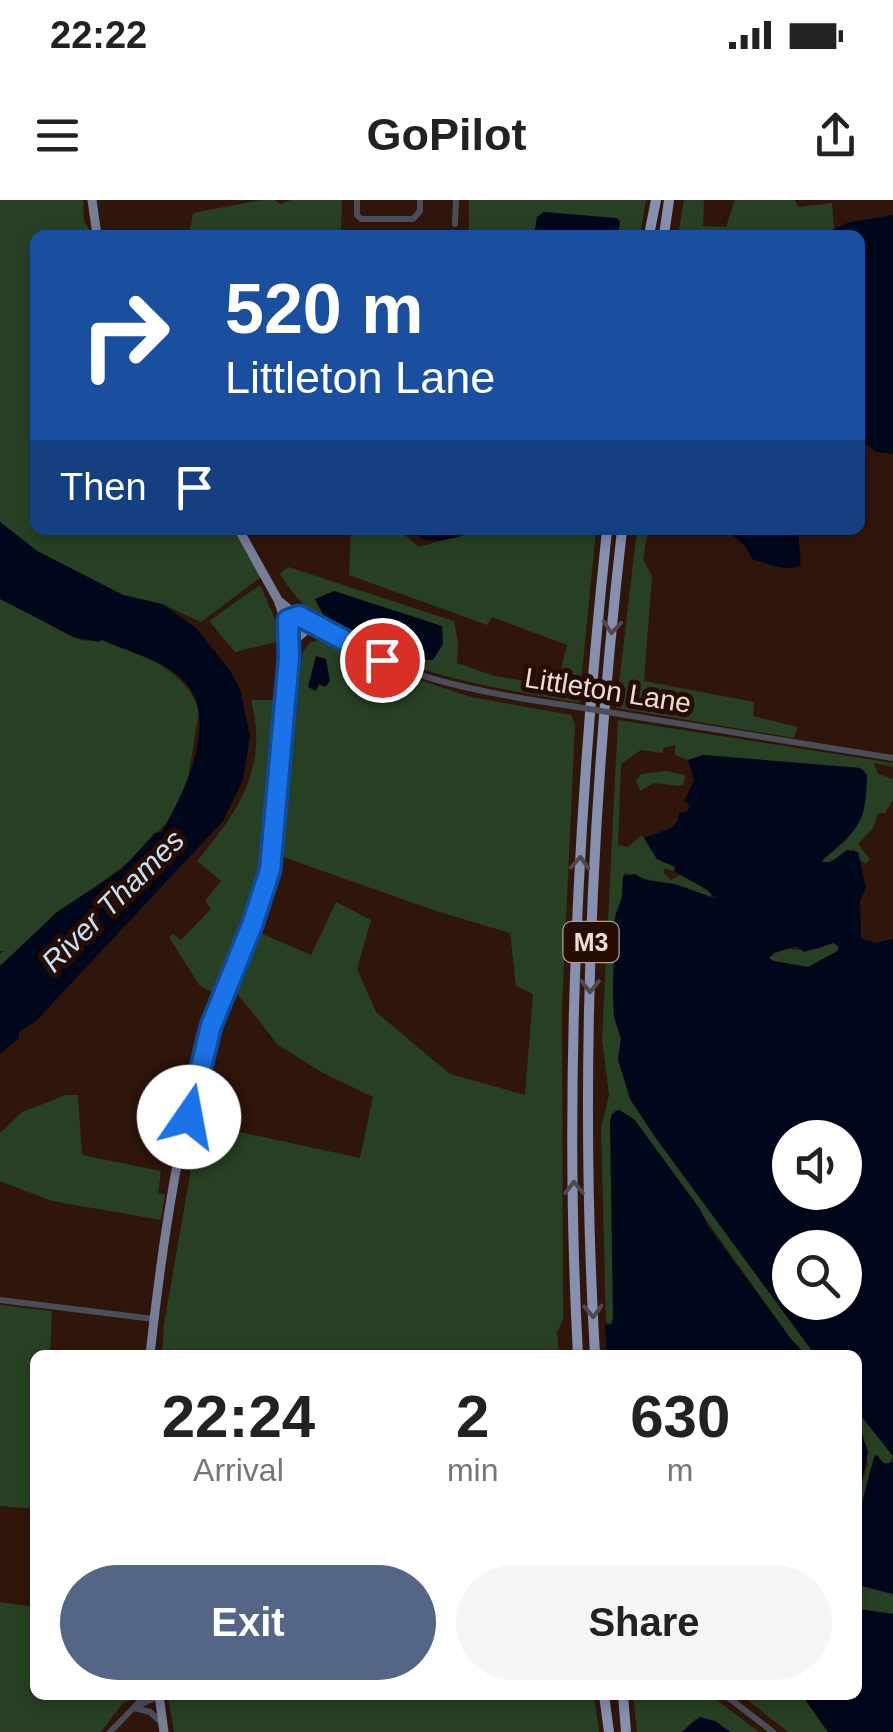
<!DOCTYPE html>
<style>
:root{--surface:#fff;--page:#f6f6f6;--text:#222;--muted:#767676;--accent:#556585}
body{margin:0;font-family:Arial,sans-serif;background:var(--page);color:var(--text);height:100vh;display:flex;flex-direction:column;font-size:38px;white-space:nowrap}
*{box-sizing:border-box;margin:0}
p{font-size:32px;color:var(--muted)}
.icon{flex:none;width:55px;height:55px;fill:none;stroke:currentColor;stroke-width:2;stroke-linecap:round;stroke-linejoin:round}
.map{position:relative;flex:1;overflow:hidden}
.drawer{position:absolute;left:30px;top:1150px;width:832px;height:350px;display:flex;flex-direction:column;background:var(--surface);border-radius:15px;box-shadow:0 5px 15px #0003}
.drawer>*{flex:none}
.banner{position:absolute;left:30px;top:30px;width:835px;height:305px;border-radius:15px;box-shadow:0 5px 15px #0003;background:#1a4fa0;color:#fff;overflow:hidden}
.fabs{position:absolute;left:772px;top:920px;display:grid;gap:20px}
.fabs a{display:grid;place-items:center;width:90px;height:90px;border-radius:50%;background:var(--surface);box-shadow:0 5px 15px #0003;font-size:50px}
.pin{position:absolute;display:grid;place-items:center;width:85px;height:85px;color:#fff;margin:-42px;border:5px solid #fff;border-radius:50%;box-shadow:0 2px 10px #0007}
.me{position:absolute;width:110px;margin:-55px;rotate:12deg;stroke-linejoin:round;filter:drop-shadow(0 0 8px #0008)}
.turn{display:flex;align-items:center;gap:35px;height:210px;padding:0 30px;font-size:45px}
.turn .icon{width:130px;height:130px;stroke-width:2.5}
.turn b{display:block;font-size:70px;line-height:85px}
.then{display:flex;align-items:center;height:95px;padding:0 30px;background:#0003;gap:20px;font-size:38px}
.eta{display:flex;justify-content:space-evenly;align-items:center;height:170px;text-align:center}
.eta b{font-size:60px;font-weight:700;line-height:70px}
.button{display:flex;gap:20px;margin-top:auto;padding:20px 30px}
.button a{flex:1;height:115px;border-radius:60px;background:var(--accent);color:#fff;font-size:40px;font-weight:700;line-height:115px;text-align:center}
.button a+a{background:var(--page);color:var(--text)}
.status{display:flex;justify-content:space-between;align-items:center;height:70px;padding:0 50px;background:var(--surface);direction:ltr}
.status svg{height:28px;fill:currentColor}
header{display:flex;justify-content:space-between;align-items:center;height:130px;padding:0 30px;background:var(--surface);font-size:45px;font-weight:700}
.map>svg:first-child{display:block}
.green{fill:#274023}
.water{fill:#00071b;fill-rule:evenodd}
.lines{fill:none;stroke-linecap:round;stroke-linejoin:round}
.minor{stroke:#4a4e5a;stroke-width:6}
.major{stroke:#767d97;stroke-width:9}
.highway{stroke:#8790af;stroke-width:10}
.minor-bridge{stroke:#4a4e5a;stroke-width:6}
.oneway{stroke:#524750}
.route-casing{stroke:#114b97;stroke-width:25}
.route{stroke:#1a73e8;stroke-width:18}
.labels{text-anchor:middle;stroke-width:10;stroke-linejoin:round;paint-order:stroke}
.shield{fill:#260c03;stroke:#b39e96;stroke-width:2.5}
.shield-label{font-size:25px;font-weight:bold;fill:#f0ddd5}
.street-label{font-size:28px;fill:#f0ddd5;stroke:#260c03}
.water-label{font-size:30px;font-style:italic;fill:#c5e2fd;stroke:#260c03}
</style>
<div class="status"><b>22:22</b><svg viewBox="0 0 49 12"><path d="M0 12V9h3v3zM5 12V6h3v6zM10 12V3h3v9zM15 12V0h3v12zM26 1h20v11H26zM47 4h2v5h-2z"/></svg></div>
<header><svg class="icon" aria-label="menu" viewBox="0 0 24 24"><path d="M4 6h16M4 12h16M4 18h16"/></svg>GoPilot<svg class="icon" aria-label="share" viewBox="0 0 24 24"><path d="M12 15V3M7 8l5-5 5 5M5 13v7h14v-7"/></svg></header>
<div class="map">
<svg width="893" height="1532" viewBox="0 0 893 1532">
<rect width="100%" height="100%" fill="#30150a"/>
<path class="green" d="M0,0H83L84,20L92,35H35V330H233L261,377L201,422L160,403L123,395L37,351L0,322Z
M261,0H275L280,4L291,0H342L341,35H189L193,13Z
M469,0H646L640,35L534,29V35H469Z
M684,0H704L703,26L726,27L735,0H795L798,7L832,3L834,29L821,35H678Z
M351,330H399L419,347L479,330H596L579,503C482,485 333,466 280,374L288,367L454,421L458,443L457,463L494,476L557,486L567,445L492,417L487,425L349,375Z
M637,330H648L643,359L652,376L644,481L754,502L753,516L798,527L794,538L616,508Z
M260,385L278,426L280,441L235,452L209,421Z
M0,394C19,405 63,435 81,440C88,442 97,439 104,440C138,449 191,475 199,511L187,585L167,622L131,660L45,725L0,770V754L4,751H0Z
M323,439L383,468L471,497L571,515L575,524L562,808L563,1121L557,1132L559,1155H162L164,1124L199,923L360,958L373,897L323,873L278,845L236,792L258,732L311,755L336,702L371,720L357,769L376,812L450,874L525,895L533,794L516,786L510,733L436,711L283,657L302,454L309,443Z
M251,500H276L262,680L217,795L199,785L169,737L173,734L181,740L211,709L205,701L221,681L197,661C238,612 269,567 251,500Z
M618,520L893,563V567L874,563L878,574L893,579V600L885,613H878L873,628L858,644L870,659L866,664L860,660L854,649L825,664L822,660C865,630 860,619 865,571L860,568L703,555L688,560L675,555V545L663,548V553L641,550L621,564L618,645L628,647L642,635L657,659L676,667L674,671L665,668L663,672L671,680L680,675L712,693L710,698C682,684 655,683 625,673L623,676L622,697L615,717L613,793L614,817L621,839L618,859L630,899L815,1155H806L791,1139L634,919L619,910L614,911L613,1118L611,1125L606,1121L601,928L609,895L602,840Z
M666,571L685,575L684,584L679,586L654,583L640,591L636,581L641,574Z
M833,743L838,746V751L808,767L773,761L769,758C785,744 798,752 817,749C822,748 827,745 833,743Z
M66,895H78L82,955L161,971L158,993L165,995L161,1020L52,1001L0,981V933L22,912Z
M0,1105L52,1111L50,1155H35V1309L0,1306Z
M858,1212L893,1256L889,1265L874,1257L858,1318L859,1292L868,1264Z
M858,1385L893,1394V1414L858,1409Z
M0,1402L35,1407V1495H141L122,1504L101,1532H0Z
M168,1495H594L599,1532H174Z
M633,1495H710L759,1532H730L715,1521L695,1519L682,1532H637Z
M741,1495H802L828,1532H788Z"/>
<path class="water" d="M544,12L617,18L620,22L618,35H534L537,17Z
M893,15V254L876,252L860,239V35H821L850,22Z
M0,322L37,351L123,395L164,405L196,428L229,469L240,489L250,536L243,580L223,621L36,821L19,832V838L0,854V766L57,712L121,670L155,633L162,632C183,594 221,521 184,481C164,460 128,452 102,440L99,442L74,437L0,399Z
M411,330H479C458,337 427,350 411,330Z
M727,330H799C797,343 802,353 800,366C787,372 767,364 752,359L746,347Z
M334,391L442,426L443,444L433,460L411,459L326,420L315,399Z
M316,456L326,459L330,481L325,487L319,484L316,491L308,487Z
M703,555L860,568L867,575C866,629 857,627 821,662H831L847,650L858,652L866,688L860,701L861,738L875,743L893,739V1256L858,1212V1155H815L655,937L630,899L618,859L621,839L614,817L613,793L615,717L622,697L623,676L635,674L645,680L675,684L717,699L705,688L674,671L675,667L657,659L644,638L671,628L678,621L679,612H686L690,606L684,601L694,580L688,560ZM833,743L838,746V751L808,767L773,761L769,758L773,753L796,746L804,752ZM790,938H845V992H790ZM790,1048H845V1102H790Z
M619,910L634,919L700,1009L708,1026L791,1139L806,1155H607L605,1125L611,1124L613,1118L610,921L612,914Z
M858,1222L868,1252L858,1299Z
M877,1255L884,1264L893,1262V1394L858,1385V1318L874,1257Z
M858,1409L893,1414V1532H828L802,1495H858Z
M700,1517L715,1521L730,1532H682Z"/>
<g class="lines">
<path class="minor" d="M357,0V15L361,19H413L420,11V0
M455,24L456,0
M305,420C384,475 478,493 571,506
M632,516L893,558
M0,1100L154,1119
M725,1495L773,1532
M135,1507L159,1496
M134,1508L150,1512L162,1523
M110,1532L146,1495"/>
<path class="major" d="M92,0L97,35
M279,401L306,423V430L298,437L291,451
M150,1155C162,1045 179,927 212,822C229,769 264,719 271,663L290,435L278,400L239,330
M159,1495L164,1532"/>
<path class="highway" d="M649,35L656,0
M664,35L669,0
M578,1155C563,880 578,603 607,330
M595,1155C579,880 591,604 622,330
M604,1495L609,1532
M623,1495L626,1532"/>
<path class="minor-bridge" d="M571,506L632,516"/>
</g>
<defs><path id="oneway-chevron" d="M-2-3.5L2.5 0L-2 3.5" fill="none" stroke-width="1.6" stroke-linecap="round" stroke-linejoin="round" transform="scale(2.5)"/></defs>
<g class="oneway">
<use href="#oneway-chevron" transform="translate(612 427) rotate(95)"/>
<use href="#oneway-chevron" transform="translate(580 663) rotate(-87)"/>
<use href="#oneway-chevron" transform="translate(590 786) rotate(91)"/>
<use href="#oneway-chevron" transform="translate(574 988) rotate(-91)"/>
<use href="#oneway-chevron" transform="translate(593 1111) rotate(88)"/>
</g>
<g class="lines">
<g class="route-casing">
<path id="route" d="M189,917L211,826L252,725L270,670L289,458L288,420L299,416L382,460"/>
</g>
<use href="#route" class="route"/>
</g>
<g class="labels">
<rect class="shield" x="563.5" y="722" width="55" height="40" rx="8"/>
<g class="shield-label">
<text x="591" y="751">M3</text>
</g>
<g class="street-label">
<text transform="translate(608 490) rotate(9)" y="10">Littleton Lane</text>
</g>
<g class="water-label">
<text transform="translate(113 701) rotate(-45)" y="10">River Thames</text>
</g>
</g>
</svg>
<div class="fabs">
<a><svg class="icon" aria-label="sound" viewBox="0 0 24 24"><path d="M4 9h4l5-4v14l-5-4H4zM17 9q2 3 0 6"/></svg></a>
<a><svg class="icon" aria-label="search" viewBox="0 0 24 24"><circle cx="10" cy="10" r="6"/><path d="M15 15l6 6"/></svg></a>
</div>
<div class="pin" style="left:382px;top:460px;background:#d93025"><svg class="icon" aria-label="arrive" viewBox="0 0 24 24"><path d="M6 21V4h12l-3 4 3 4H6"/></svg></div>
<svg class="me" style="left:189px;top:917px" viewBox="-20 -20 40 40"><circle r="19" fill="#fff"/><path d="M0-13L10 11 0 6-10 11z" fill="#1a73e8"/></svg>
<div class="banner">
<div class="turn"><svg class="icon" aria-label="right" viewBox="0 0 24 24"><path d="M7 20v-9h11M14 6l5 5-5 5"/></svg><div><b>520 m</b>Littleton Lane</div></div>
<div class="then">Then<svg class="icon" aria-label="arrive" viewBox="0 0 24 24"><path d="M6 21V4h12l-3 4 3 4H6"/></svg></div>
</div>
<section class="drawer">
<div class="eta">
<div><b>22:24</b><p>Arrival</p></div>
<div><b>2</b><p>min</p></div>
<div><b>630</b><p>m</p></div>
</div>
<div class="button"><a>Exit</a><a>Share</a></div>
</section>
</div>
